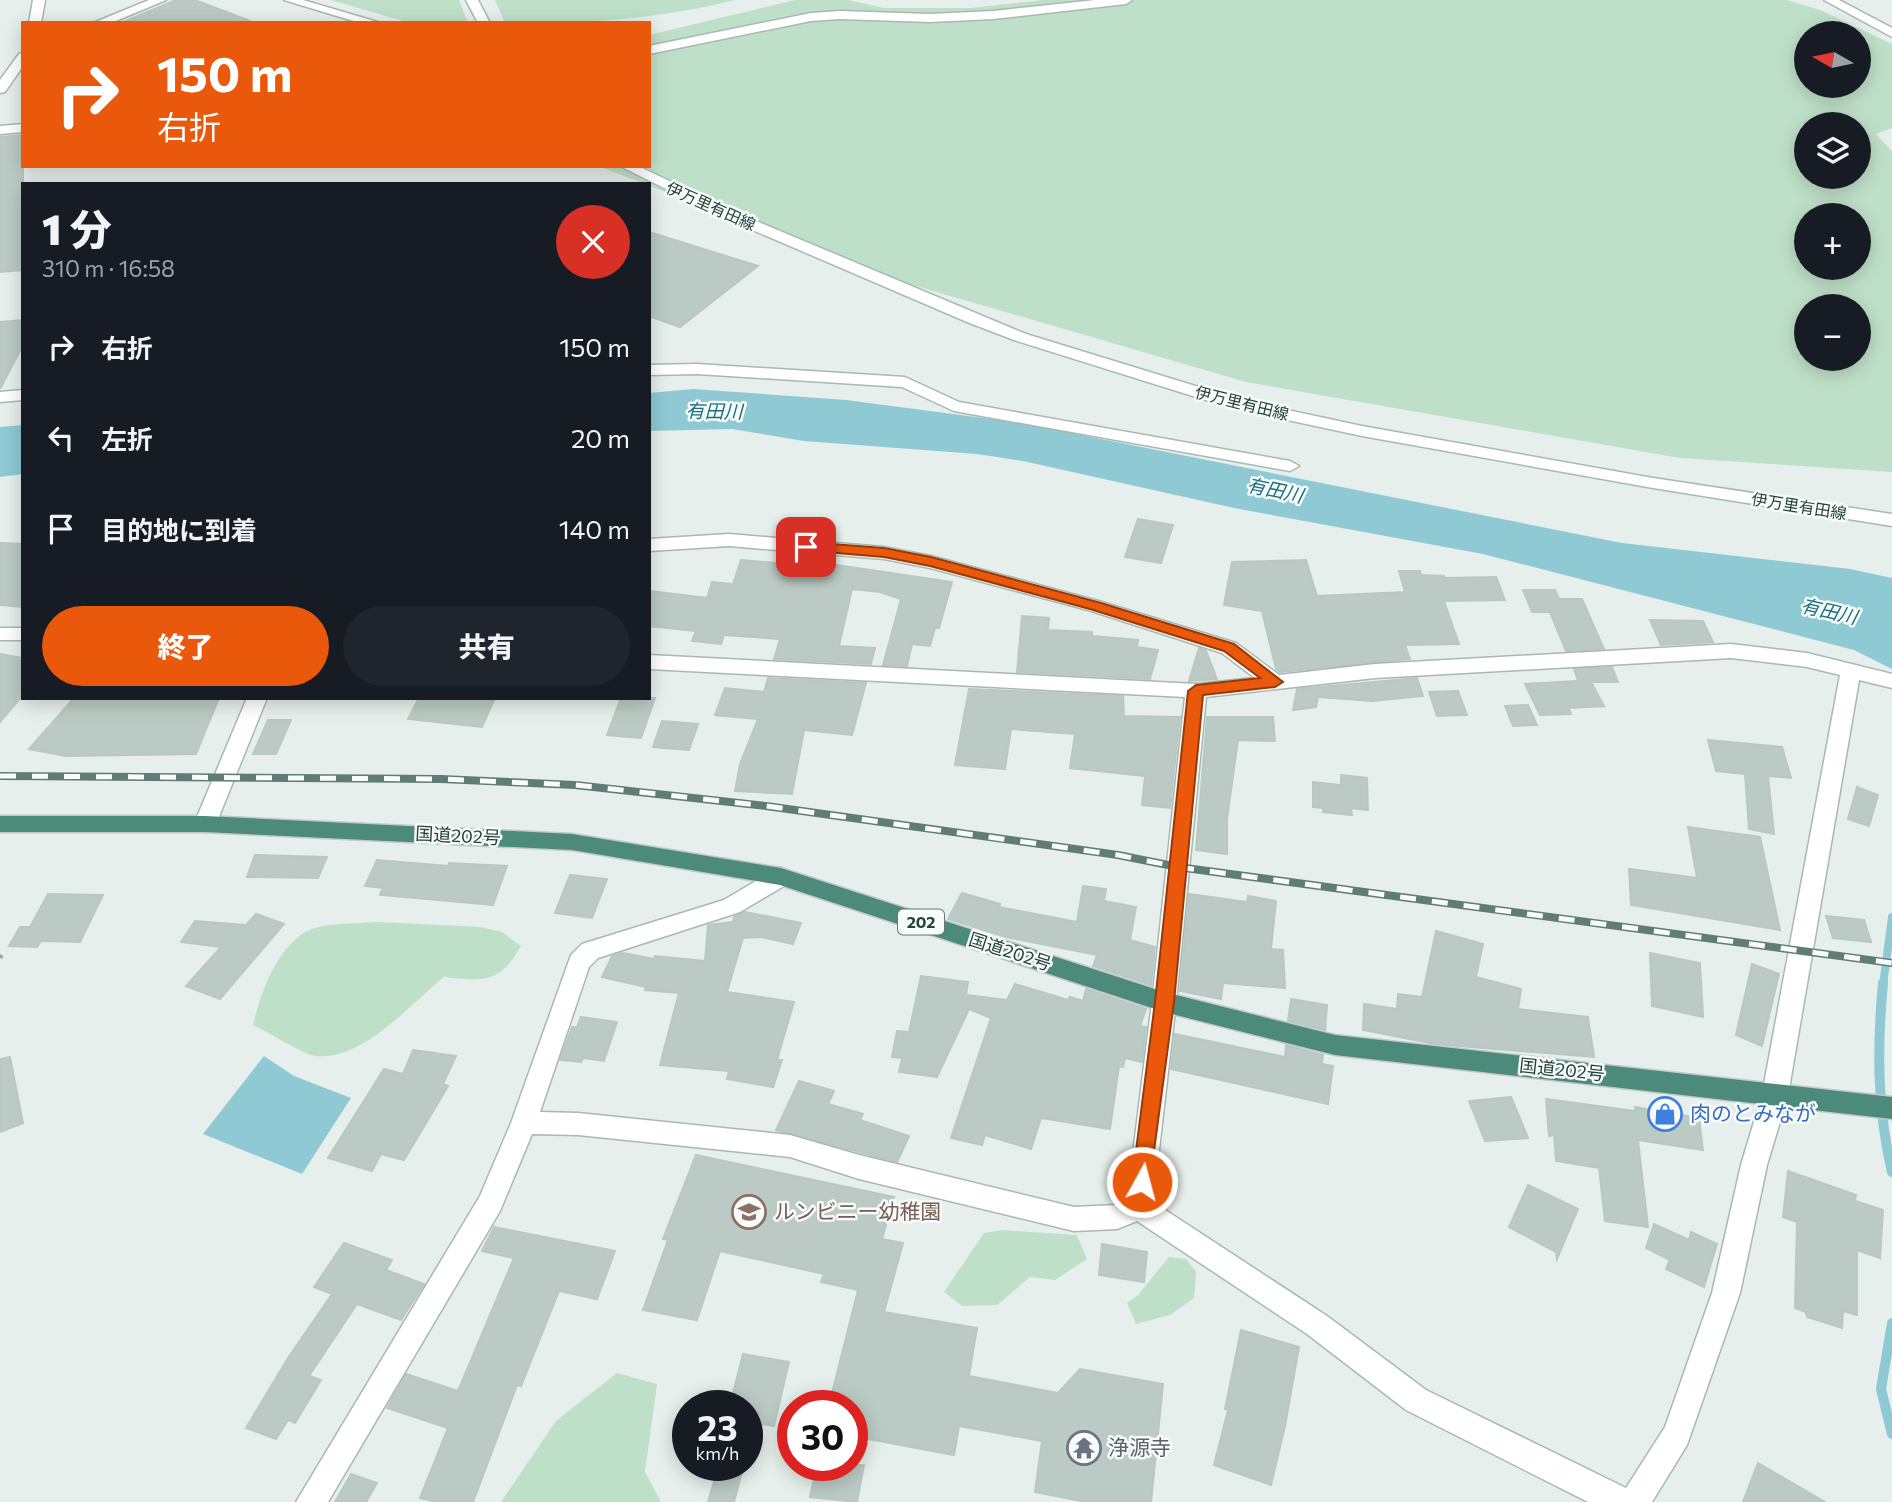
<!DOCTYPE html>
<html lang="ja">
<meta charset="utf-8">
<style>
:root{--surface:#171b24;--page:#20242c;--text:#f1f3f6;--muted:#9ea1a6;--accent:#ea580c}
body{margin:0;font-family:Commissioner,"Noto Sans JP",sans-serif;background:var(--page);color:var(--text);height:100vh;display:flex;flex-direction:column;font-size:26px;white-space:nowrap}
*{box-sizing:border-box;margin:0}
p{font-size:23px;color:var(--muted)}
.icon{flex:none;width:38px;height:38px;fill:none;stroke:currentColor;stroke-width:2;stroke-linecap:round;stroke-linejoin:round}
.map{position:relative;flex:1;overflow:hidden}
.details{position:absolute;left:21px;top:182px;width:630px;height:518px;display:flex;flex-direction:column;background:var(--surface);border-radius:0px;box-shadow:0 4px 18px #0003}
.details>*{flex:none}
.top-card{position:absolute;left:21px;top:21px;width:630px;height:147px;border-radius:0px;box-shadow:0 4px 18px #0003;background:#ea580c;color:#fff;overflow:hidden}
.needle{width:46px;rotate:279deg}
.buttons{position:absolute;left:1794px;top:21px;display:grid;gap:14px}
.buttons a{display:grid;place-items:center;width:77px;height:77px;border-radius:50%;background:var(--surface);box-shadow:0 4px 18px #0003;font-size:35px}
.speed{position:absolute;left:672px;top:1390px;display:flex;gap:14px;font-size:35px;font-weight:700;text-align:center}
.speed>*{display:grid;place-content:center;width:91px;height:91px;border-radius:50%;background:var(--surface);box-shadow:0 4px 18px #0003;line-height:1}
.speed small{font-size:18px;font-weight:400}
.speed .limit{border:10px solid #d22;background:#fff;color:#111}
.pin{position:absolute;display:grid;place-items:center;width:60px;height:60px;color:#fff;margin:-30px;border-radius:14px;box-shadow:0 4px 10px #0006}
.me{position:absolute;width:77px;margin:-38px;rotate:7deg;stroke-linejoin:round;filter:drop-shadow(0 0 5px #0008)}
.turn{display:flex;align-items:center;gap:24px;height:147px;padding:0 21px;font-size:32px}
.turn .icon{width:91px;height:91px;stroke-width:2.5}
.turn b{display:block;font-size:49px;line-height:60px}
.round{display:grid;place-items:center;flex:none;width:74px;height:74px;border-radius:37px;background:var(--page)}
.overview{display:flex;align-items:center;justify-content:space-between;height:119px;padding:0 21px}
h1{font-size:42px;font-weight:800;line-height:52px}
.button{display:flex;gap:14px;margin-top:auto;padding:14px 21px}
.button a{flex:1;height:80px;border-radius:42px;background:var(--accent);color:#fff;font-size:28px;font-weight:800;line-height:80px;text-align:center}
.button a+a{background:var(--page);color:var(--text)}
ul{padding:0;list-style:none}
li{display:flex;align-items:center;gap:21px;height:91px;padding:0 21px}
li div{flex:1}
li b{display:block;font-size:26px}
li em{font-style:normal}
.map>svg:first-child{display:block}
.green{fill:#bfe0c8;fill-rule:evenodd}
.water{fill:#8ec9d4}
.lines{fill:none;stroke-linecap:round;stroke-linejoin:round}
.stream-far1{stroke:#8ec9d4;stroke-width:8}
.stream{stroke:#8ec9d4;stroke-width:10}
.building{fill:#bbcac4;stroke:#b8c9c2;stroke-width:2}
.minor-casing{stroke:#a8b8b2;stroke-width:3}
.secondary-casing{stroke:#a4bbb3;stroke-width:3}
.trunk-casing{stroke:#c2cac8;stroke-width:3}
.path{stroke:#86b3a5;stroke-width:4.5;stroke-dasharray:3.5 5;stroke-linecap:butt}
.minor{fill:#fff;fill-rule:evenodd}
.secondary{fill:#fff;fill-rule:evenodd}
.trunk{fill:#4c8a7c;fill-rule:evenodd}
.rail-casing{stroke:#5f7d75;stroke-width:8}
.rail{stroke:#f7fbf9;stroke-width:5;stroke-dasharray:16;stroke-linecap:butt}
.route{fill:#ea580c;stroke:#983908;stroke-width:2}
.labels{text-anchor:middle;stroke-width:5;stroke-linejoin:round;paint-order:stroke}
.far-street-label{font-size:16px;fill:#24423a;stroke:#f7fbf9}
.shield{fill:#f7fbf9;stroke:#637a73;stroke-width:2}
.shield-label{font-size:16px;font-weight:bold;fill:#24423a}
.street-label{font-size:18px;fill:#24423a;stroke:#f7fbf9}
.water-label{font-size:19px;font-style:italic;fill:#1c6f80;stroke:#f7fbf9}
.near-shop-label{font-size:21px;fill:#366cbe;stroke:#f7fbf9;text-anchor:start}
.near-education-label{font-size:21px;fill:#785e54;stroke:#f7fbf9;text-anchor:start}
.near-worship-label{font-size:21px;fill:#5b616d;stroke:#f7fbf9;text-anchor:start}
</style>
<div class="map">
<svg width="1892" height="1502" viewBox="0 0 1892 1502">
<rect width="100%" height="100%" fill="#e6efeb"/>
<path class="green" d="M331,0H459L468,23H410Z
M495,0H735C654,20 588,23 505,23Z
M795,0H848L884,8H970L1042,0H1787L1820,10L1892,44V128L1876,134L1892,151V472L1680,458L1246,382L892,279L598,166H649V35ZM1806,33H1858V86H1806ZM1806,124H1858V177H1806ZM1806,215H1858V268H1806ZM1806,306H1858V359H1806Z
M377,922L481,927L502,932L521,946C500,983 484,982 444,977C409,1005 363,1061 315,1056C305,1055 266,1031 253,1025C260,994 279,941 312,929C331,922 357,924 377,922Z
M1002,1230L1077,1235L1087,1259L1055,1280L1030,1277L997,1305L962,1306L944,1292L984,1233Z
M1169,1257L1186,1259L1196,1272L1194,1298L1170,1315L1136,1324L1127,1303L1138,1295Z
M617,1373L657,1384L645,1472L661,1502H501L556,1421Z"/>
<path class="water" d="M693,389L846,400L1021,423L1622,543L1850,569L1892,578V669L1854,650L1483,554L1234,508L1023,461L977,454L804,441L732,429L649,431V393Z
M23,425V474L0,477V427Z
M264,1056L294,1076L351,1098L302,1174L203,1134Z"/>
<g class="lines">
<path class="stream-far1" d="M1883,985L1892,917"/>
<path class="stream" d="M1883,983C1877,1047 1877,1109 1892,1172
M1892,1323L1881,1389L1892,1434"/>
</g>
<path class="building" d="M176,0H195L250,21V23H121Z
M23,135V270L0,272V137Z
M649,232L758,266L680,327L649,316Z
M23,320V345L0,389V322Z
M1138,519L1173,525L1161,563L1125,557Z
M0,543L23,544V607L0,605Z
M741,560L802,565L803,561L831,562L830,564L952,582L939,628H935L930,646L912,644L907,666L883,665L901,599L880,592L852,589L839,646L875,648L871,664L774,659L780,639L724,635L721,644L692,641L696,631L649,626V591L707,598L712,582L733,584Z
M1306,560L1317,596L1405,592L1399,571H1420L1421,575L1444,576L1445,578L1496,577L1505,600L1444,601L1459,644L1405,645L1410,659L1280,672L1276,669L1262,611L1224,605L1232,562Z
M1523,590H1555L1559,599H1582L1604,649L1566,651L1550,612H1532Z
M1022,616L1049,618L1048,630L1092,632V636L1138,640L1137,647L1158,650L1150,679L1017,672Z
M1650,620L1703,621L1713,642L1661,645Z
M1199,648L1206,651L1217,679L1189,681Z
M0,654L23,658V695L0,722Z
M1612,667L1618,682H1591L1604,706L1568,708L1571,714L1540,715L1525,684L1578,681L1574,669Z
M768,678L866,683L852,735L804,730L792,794L735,791L740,764L758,719L715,715L725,688L764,692Z
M1417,678L1423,696L1372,701L1318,697L1316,707L1293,710L1297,689Z
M969,689L1123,696L1124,716L1180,717L1170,808L1142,805L1145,776L1070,768L1075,734L1011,729L1005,769L955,765Z
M1458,691L1467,715L1437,716L1429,692Z
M74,698H219L196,754L66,756L29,749Z
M419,698H495L482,727L408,719Z
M621,698H655L641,738L607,735Z
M1528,705L1537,725L1513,726L1505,706Z
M1207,717H1273L1275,741L1238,740L1227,819V854L1196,850Z
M268,720H291L276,754H253Z
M662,721L698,724L689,750L653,747Z
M1708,740L1782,747L1791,778L1768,776L1774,834L1749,829L1745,774L1716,771Z
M1341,775L1367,778L1368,810L1351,808L1352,815L1323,812V808L1313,807V782L1341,785Z
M1857,787L1878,795L1869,826L1848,819Z
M1688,827L1760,837L1780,930L1631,905L1629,869L1697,878Z
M255,855L327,857L318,878L247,877Z
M377,860L448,866L449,863L507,866L493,905L380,895L383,888L365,886Z
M570,875L607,879L592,918L555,913Z
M1083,886L1106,889L1104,901L1136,907L1130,940L1155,947L1151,985L1093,966L1097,955L1006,937L948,919L962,893L1000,904L999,907L1077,922Z
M48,894L103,895L80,942L41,941L37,947L9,946L20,927H30Z
M1189,894L1247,902L1248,896L1276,901L1271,949L1283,950L1285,988L1223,983L1221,999L1180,991Z
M745,912L801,923L793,944L761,937L743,938L727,992L794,1002L777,1060H782L773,1087L727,1079L729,1071L660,1065L679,993L645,990L646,987L602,977L612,956L623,953L654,959L655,956L705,961L708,925L733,922L734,917Z
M256,914L284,924L220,999L186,986L221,947L181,942L195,921L246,925Z
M1826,916L1864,920L1871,942L1833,938Z
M1436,931L1483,944L1476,977L1521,989L1518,1009L1588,1017L1594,1057L1435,1044L1363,1030L1364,1004L1397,1009L1398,994L1422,997Z
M1650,953L1700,963L1703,1017L1652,1006Z
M1752,964L1779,974L1762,1046L1736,1035Z
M921,976L968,982L966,995L1007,1000L1015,984L1068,1000L1070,997L1083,1001L1086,989L1146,1009L1140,1026L1146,1027L1142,1062L1125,1058L1123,1067L1119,1066L1110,1129L1041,1118L1031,1149L985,1135L982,1145L951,1138L991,1018L969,1009L937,1077L899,1072L902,1058L892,1057L897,1031L909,1032Z
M1291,999L1327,1005L1325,1030L1288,1021Z
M581,1017L617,1022L604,1061L583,1058L581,1062L560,1060L572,1027H577Z
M1175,1034L1285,1057L1286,1045L1323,1055L1322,1064L1333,1066L1328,1104L1171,1069Z
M413,1050L456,1056L443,1084L448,1086L404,1160L381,1154L372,1171L328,1158L384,1069L403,1074Z
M10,1057L23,1123L0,1132V1059Z
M799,1081L834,1091L828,1104L863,1114L860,1120L909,1136L897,1162L776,1130Z
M1511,1097L1528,1138L1485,1141L1469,1101Z
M1546,1099L1635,1111V1107L1699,1118L1703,1150L1638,1140L1648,1227L1605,1221L1599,1168L1556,1161L1554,1135L1549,1136Z
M696,1155L894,1197L882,1239L903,1243L884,1312L977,1328L969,1376L1058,1393L1080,1369L1163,1384L1151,1502H1086L1035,1492L1042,1441L959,1426L954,1455L852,1436V1405H829L858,1290L821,1282L824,1274L720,1251L697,1320L643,1310L668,1240L663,1239Z
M1788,1171L1856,1195L1855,1201L1883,1210L1880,1258L1857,1250V1315L1843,1311L1842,1328L1807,1317L1806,1312L1795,1308L1797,1222L1783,1217Z
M1528,1185L1578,1209L1557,1259L1556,1252L1509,1227Z
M1654,1224L1689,1240L1691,1232L1717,1244L1704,1287L1666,1269L1670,1260L1646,1248Z
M494,1227L615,1251L597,1299L559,1291L521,1386L517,1385L473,1502H437L420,1498L448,1428L387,1408L406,1374L458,1391L514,1258L482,1251Z
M344,1243L392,1260L386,1270L424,1284L401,1320L357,1304L309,1376L321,1380L295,1423L288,1420L276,1439L246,1428L288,1358L332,1294L314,1287Z
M1102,1244L1147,1252L1144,1282L1099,1275Z
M1241,1330L1299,1347L1285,1426L1271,1485L1214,1465L1228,1410L1225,1409Z
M743,1354L789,1362L774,1426L747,1422V1405H730Z
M1758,1463L1825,1502H1743Z
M719,1465H744L734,1502H708Z
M817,1465H864L857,1502L810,1497Z
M351,1474L377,1483L366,1502H335Z"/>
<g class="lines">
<g class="minor-casing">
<path id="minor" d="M33,0H45L41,23H29Z
M149,0H166L111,23H93Z
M284,0H303L381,23H360Z
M1095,0H1132L1126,4L993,19L930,22L840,19L811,21L649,54V46L811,13L840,11L930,14L993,11Z
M1824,0H1839L1892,28V37Z
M23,53V66L5,92L0,93V80L19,54Z
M23,124V132L0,134V126Z
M697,364L905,377L959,402L1290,461L1299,466L1290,471L954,411L902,387L697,374L649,375V365Z
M23,390V400L0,402V392Z
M729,534L884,547L931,556L1102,602L1236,643L1279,675L1375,664L1731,644L1807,653L1892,674V688L1859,680L1788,1095L1767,1165L1740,1293L1687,1445L1652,1502H1588L1406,1410L1307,1334L1137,1221L1117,1229L1074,1231L859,1179L790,1157L578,1135L532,1134L500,1211L328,1502H296L480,1196L511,1123L571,955L582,944L724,900L773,871L781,868L789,871L792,877L789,883L740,912L598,958L589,967L540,1112L578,1113L790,1135L859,1155L1074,1207L1116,1205L1127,1201L1152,1002L1185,697L649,669V655L1196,684L1255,678L1222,653L1088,610L930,568L884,559L729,546L649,551V539ZM1731,658L1807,667L1840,675L1762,1095L1741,1165L1712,1293L1665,1427L1626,1488L1426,1390L1327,1316L1153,1202L1176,1002L1206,697L1375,678Z
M0,628H23V640H0Z
M247,698H267L216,824L213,830L205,832L197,830L194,824Z"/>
</g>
<g class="secondary-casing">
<path id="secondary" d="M466,0H478L490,23H478Z
M620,166H638L730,210L1026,334L1241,400L1362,426L1653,478L1892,514V526L1653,488L1362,436L1231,408L1014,340L967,322L720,216Z"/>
</g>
<g class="trunk-casing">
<path id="trunk" d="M0,816H205L572,834L781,868L1164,992L1335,1035L1892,1097V1119L1335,1055L1164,1012L780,885L572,850L205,832H0Z"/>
</g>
<path class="path" d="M0,958L2,954"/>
<use href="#minor" class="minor"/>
<use href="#secondary" class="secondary"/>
<use href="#trunk" class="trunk"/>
<g class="rail-casing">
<path id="rail" d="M0,776L441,779L575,785L766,806L1118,855L1178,867L1892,963"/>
</g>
<use href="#rail" class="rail"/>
</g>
<path class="route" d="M806,542L884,548L931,557L1101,603L1234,644L1283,682L1275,687L1203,695L1174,1002L1149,1188L1142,1191L1135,1188L1132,1182L1155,1002L1188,691L1196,685L1260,678L1224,651L1090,609L930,566L884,557L801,550V543Z"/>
<defs>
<g id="shop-ring" transform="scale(1.75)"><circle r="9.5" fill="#f7fbf9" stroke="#3f7fe0" stroke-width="1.5"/><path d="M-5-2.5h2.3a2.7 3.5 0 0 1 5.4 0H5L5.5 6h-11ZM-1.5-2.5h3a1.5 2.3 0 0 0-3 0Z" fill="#3f7fe0"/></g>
<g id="school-ring" transform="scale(1.75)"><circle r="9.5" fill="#f7fbf9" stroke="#8d6e63" stroke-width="1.5"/><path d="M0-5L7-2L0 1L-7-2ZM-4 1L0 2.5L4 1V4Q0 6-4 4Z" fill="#8d6e63"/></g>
<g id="temple-ring" transform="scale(1.75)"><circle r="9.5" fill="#f7fbf9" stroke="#6b7280" stroke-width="1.5"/><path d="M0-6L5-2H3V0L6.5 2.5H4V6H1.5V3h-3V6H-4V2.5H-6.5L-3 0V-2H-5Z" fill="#6b7280"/></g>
</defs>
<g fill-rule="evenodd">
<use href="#shop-ring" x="1665" y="1114"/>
<use href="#school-ring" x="749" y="1212"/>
<use href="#temple-ring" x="1084" y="1448"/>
</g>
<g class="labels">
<g class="far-street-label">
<text transform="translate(711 206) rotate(24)" y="6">伊万里有田線</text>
<text transform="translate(1242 403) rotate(14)" y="6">伊万里有田線</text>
<text transform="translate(1799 506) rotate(9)" y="6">伊万里有田線</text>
</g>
<rect class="shield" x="898" y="909.5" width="46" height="25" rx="5"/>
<g class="shield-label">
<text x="921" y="928">202</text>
</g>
<g class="street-label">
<text transform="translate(458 836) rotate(3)" y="6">国道202号</text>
<text transform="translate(1010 952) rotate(18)" y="6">国道202号</text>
<text transform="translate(1562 1070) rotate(6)" y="6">国道202号</text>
</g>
<g class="water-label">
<text transform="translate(714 411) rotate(1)" y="7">有田川</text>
<text transform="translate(1275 490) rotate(12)" y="7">有田川</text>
<text transform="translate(1829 611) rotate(13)" y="7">有田川</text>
</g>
<g class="near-shop-label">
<text x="1690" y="1121">肉のとみなが</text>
</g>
<g class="near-education-label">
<text x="774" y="1219">ルンビニー幼稚園</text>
</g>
<g class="near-worship-label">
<text x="1108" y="1455">浄源寺</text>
</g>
</g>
</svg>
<div class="buttons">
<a><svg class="needle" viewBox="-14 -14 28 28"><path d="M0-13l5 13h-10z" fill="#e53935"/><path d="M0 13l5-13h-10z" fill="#9ea1a6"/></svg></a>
<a><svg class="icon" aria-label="layers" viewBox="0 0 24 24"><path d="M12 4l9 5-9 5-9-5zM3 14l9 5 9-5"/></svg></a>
<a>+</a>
<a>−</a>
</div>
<div class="speed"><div>23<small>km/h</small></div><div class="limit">30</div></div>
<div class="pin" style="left:806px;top:547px;background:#d93025"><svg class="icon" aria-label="arrive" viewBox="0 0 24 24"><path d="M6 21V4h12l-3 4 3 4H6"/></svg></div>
<svg class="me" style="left:1142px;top:1182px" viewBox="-20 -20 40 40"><circle r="17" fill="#ea580c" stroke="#fff" stroke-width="3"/><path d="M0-11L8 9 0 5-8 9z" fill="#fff"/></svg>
<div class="top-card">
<div class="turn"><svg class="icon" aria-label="right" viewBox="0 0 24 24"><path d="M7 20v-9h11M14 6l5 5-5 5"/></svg><div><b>150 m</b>右折</div></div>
</div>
<section class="details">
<div class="overview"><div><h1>1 分</h1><p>310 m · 16:58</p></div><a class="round" style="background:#d93025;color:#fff"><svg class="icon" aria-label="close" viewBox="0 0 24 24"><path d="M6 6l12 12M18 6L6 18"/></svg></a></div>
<ul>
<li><svg class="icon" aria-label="right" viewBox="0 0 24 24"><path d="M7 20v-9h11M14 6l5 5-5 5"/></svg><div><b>右折</b></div><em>150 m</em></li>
<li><svg class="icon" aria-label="left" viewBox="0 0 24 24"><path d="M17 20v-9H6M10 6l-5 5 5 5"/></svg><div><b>左折</b></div><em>20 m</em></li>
<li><svg class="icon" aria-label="arrive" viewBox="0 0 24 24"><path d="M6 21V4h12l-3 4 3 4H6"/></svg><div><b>目的地に到着</b></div><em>140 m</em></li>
</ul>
<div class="button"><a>終了</a><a>共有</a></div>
</section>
</div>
